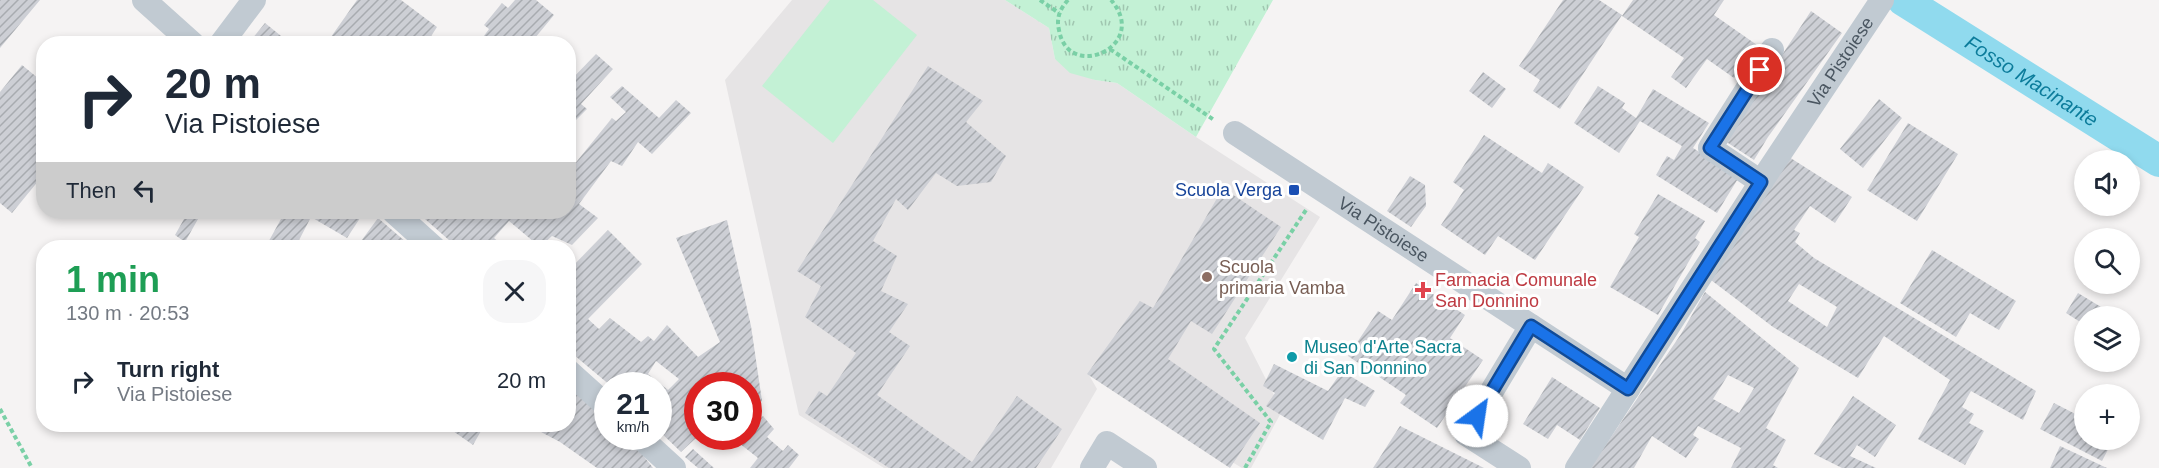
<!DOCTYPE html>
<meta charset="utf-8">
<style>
:root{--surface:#fff;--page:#f6f6f7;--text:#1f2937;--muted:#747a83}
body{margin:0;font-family:Arial,sans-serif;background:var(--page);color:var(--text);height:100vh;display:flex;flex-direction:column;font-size:22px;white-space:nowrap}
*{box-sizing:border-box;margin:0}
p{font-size:20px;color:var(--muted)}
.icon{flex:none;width:33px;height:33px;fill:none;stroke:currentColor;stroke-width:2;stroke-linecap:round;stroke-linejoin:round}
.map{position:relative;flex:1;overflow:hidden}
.panel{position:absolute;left:36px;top:240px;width:540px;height:192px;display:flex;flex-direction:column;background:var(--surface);border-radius:24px;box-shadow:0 3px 9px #0003}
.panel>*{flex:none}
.hud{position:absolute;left:36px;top:36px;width:540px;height:183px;border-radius:24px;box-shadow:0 3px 9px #0003;background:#fff;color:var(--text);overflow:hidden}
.controls{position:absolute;left:2074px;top:150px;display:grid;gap:12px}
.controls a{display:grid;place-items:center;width:66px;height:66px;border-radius:50%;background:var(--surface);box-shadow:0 3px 9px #0003;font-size:30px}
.speed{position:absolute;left:594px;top:372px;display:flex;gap:12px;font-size:30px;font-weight:700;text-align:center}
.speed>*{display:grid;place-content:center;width:78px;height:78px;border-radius:50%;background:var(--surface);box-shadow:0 3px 9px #0003;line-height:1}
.speed small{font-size:15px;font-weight:400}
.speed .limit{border:9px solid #d22;background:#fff;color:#111}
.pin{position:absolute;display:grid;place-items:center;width:51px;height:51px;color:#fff;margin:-26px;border:3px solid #fff;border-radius:50%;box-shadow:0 2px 6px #0007}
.me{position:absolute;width:66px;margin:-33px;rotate:31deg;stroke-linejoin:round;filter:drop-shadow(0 0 4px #0008)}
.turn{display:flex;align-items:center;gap:21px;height:126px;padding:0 30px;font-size:27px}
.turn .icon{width:78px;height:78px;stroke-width:2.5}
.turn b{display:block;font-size:42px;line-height:51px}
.then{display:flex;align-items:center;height:57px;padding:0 30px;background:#0003;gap:12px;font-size:22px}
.round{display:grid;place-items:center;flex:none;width:63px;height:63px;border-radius:24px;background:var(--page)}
.overview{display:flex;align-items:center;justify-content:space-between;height:102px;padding:0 30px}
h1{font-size:36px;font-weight:800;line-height:45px;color:#1e9e55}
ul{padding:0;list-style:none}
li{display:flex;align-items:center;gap:18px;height:78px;padding:0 30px}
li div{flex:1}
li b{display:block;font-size:22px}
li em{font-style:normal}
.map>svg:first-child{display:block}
.education{fill:#e6e4e5}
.green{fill:#c3f1d5}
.park{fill:url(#park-tufts)}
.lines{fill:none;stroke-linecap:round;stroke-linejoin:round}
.canal{stroke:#90daee;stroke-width:32}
.building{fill:url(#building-hatch);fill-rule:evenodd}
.path{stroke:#7ad0a6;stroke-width:4;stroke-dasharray:4.5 3;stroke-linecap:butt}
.street{stroke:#c1cad2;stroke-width:24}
.route-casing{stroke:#114b97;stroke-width:15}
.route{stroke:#1a73e8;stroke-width:10}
.transit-dot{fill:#1a4fb4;stroke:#fff;stroke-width:2}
.education-dot{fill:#8d6e63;stroke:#fff;stroke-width:2}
.health-dot{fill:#e0444e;stroke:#fff;stroke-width:2}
.culture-dot{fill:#0f9aa8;stroke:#fff;stroke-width:2}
.labels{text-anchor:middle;stroke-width:6;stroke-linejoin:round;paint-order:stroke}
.street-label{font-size:18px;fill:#4a5661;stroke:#fff}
.transit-label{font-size:18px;fill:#164399;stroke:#fff;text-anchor:end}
.education-label{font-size:18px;fill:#785e54;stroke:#fff;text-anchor:start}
.health-label{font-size:18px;fill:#be3a42;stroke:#fff;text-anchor:start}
.culture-label{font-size:18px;fill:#0d838f;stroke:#fff;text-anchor:start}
.water-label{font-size:20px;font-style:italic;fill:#0c7c9b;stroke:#fff}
</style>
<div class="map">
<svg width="2159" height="468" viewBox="0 0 2159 468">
<defs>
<pattern id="park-tufts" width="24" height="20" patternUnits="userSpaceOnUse" patternTransform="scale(1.5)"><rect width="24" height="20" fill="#c3f1d5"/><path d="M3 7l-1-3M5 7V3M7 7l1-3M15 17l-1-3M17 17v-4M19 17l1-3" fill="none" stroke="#a0c6b0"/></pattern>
<pattern id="building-hatch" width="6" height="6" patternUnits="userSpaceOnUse" patternTransform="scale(1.5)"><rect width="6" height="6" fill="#cdcfd5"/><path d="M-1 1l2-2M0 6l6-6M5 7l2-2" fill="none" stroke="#a8abb0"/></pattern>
</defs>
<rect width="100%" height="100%" fill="#f5f3f3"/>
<path class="education" d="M792,0H1005L1049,28L1055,59L1095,80L1117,83L1196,137L1320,217L1245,338L1282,411L1251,468H1242L1089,375L1097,389L1051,468H884L799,415L725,80Z"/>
<path class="green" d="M830,0H873L917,35L833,143L762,86Z"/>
<path class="park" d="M1005,0H1273L1196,137L1117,83L1095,80L1070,73L1055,59L1049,28Z"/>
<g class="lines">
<path class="canal" id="s1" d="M1903,0L2159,161"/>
</g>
<path class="building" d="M0,0H40L0,48Z
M357,0H401L437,27L426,44H326Z
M515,0H536L554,15L530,44H478L489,29L484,25L502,3L508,8Z
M1563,0H1599L1622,15L1560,109L1533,91L1540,80L1519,66Z
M1633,0H1724L1714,15L1757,45L1734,78L1707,59L1686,88L1671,77L1684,58L1622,16Z
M1811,11L1842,33L1768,137L1754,160L1725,141Z
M265,23L291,44H248Z
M596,54L613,69L581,104L587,109L568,128V83Z
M22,65L44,83V174L12,213L0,203V92Z
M928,66L983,101L966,122L1006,156L991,182L957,186L936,173L908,210L896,199L873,241L897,256L881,291L908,304L889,332L910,346L877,395L972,462L1017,396L1062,429L1036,468H889L805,413L819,391L827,396L856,353L805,317L821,286L797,271Z
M1483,72L1506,89L1492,108L1469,91Z
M622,86L659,118L676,100L691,113L652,154L638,142L622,166L611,161L579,204L598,218L572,245L552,236L540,247L509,221L494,238L506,248H458L417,212H568V162L573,166L612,118L616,121L626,112L610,97Z
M1598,86L1625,103L1622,108L1636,118L1653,89L1709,123L1693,148L1739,177L1717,213L1656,175L1667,156L1674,160L1682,146L1640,121L1619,153L1574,123Z
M1879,99L1902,118L1863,168L1840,149Z
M1908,123L1958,154L1917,221L1867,190Z
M1484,135L1542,173L1548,163L1584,187L1535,260L1498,236L1485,255L1441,225L1464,190L1453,182Z
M1789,157L1852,197L1835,223L1810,206L1794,230L1800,233L1795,242L1814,258L2036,391L2023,420L1971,391L1962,407L1974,414L1969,423L1984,431L1965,465L1918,439L1950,380L1884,336L1858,378L1773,327L1711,280ZM1799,284L1837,307L1827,327L1788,301Z
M1410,176L1425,185L1426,206L1411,227L1387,211Z
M1223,188L1281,227L1212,334L1191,321L1168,359L1260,423L1230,468L1087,374L1140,301L1153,308Z
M1658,194L1705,221L1695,238L1700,242L1658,315L1610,287L1639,237L1634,234Z
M188,212H202L185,242L175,235Z
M270,212H364L347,238L311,217L295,248H265L281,219Z
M378,218L413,248H356Z
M727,220L751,326L762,401L748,415V386H698V436L681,452L658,430V386H611L568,350V271L608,230L642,264L588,319L599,329L610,318L641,342L648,336L654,341L667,325L698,357L720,342L676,238ZM656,361L679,379L668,390L648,374Z
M1932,250L2016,301L1999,330L1970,313L1956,337L1900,303Z
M1416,283L1465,315L1450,338L1483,360L1437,428L1400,403L1406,395L1348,356L1378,311L1392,320Z
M1705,292L1799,368L1766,428L1786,440L1773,465L1778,468H1731L1741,448L1698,426L1693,435L1699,439L1686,458L1652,436L1634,468H1590L1681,334ZM1728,375L1754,388L1739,413L1713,399Z
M2078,293L2106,310L2102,316H2085V325L2066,313Z
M1274,364L1328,391L1342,371L1375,391L1365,407L1345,398L1323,440L1266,406L1275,393L1263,386Z
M1552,377L1600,408L1580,440L1557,425L1548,439L1523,424Z
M568,386L608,415V436H628L653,468H597L560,442L526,424H568Z
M1853,396L1896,425L1875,457L1857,445L1850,456L1876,468H1842L1814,454Z
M2054,403L2085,419V440H2113L2102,461L2040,429Z
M763,416L774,429L767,437L783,451L788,445L799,455L789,468H750L758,458L730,436H748V419L755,424Z
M443,424H485L473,445Z
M1400,426L1484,468H1373Z
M2060,446L2107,468H2050Z
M693,449L714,468H698L685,457Z"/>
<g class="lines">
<path class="path" d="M1040,0L1059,13
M1068,0C1060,9 1056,18 1059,30C1068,83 1151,46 1111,0
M1110,49L1214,120
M0,409L32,468
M1245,468L1271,422L1214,349L1306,210"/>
<g class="street">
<path d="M144,0L193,44"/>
<path d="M221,44L254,0"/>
<path id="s2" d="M1235,133L1628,389"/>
<path d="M1761,182L1710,148L1772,50"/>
<path d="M394,212L434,248"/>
<path d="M568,371L608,407"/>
<path d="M639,436L674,468"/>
<path d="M1092,468L1107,443L1145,468"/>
<path d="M1519,468L1466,434L1531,326"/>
<path id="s3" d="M1577,468L1761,182L1882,0"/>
</g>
</g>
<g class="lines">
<g class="route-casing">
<path id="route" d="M1477,416L1531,326L1628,389L1761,182L1710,148L1760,70"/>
</g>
<use href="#route" class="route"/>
</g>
<rect class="transit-dot" x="1288" y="184" width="12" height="12" rx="3"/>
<circle class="education-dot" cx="1207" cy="277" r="6"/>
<path class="health-dot" d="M1420 281h6v6h6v6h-6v6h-6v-6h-6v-6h6z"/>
<circle class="culture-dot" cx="1292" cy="357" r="6"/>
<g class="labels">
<g class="street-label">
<text dy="6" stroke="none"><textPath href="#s3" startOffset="484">Via Pistoiese</textPath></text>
<text dy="6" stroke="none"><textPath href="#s2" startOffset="177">Via Pistoiese</textPath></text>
</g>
<g class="transit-label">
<text x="1282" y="196">Scuola Verga</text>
</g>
<g class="education-label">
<text x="1219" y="273">Scuola<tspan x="1219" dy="21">primaria Vamba</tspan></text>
</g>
<g class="health-label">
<text x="1435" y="286">Farmacia Comunale<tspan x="1435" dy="21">San Donnino</tspan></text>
</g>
<g class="culture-label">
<text x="1304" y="353">Museo d'Arte Sacra<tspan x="1304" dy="21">di San Donnino</tspan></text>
</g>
<g class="water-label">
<text dy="7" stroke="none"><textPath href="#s1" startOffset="152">Fosso Macinante</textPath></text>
</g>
</g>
</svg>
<div class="controls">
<a><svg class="icon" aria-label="sound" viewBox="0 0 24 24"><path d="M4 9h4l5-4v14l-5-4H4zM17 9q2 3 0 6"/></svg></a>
<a><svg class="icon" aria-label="search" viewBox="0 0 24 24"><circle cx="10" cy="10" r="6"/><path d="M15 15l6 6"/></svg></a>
<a><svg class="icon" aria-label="layers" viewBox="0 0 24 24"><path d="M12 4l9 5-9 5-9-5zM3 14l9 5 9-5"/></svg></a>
<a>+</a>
</div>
<div class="speed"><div>21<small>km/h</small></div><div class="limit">30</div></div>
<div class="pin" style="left:1760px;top:70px;background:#d93025"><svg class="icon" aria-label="arrive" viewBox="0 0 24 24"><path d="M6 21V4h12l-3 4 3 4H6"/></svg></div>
<svg class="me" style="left:1477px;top:416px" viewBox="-20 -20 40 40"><circle r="19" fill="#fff"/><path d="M0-13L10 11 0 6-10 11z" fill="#1a73e8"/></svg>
<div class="hud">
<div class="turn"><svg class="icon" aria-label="right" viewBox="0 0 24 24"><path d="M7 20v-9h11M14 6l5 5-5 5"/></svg><div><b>20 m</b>Via Pistoiese</div></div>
<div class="then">Then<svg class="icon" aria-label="left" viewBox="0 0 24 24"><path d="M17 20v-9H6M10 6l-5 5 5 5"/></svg></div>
</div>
<section class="panel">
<div class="overview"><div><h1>1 min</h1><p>130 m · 20:53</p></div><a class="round"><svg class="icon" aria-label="close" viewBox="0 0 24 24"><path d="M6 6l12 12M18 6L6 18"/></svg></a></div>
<ul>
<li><svg class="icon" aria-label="right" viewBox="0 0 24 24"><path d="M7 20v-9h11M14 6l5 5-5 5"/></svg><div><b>Turn right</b><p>Via Pistoiese</p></div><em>20 m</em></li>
</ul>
</section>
</div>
